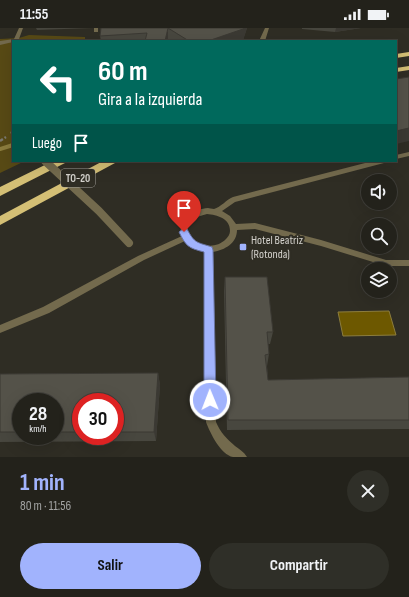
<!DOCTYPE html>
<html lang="es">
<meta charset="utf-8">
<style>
:root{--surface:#23221b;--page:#2f2f28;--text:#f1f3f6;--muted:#a3a4a3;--line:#403f3a;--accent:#a1b3fd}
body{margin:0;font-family:"Sofia Sans Condensed",sans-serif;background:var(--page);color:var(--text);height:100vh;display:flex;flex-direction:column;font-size:15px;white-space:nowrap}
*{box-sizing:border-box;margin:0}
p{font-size:13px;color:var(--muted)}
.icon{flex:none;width:22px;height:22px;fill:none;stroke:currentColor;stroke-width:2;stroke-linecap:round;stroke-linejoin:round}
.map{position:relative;height:429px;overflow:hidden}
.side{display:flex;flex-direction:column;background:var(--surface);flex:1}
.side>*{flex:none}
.top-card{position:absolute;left:12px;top:12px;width:385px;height:122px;border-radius:0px;box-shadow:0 4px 16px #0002,0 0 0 1px var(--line);background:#00695c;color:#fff;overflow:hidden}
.tools{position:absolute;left:361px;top:146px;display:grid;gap:8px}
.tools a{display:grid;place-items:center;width:36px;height:36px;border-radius:50%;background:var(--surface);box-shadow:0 4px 16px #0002,0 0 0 1px var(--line);font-size:20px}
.speed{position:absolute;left:12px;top:365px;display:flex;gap:8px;font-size:20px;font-weight:700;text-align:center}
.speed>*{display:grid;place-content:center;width:52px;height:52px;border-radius:50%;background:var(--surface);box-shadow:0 4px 16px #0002,0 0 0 1px var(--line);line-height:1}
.speed small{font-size:10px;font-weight:400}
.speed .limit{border:6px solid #d22;background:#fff;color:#111}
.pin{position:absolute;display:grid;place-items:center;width:34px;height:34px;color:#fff;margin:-41px -17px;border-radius:50% 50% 50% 0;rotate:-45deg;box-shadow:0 0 4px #0007}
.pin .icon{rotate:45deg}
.me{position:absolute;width:44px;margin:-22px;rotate:359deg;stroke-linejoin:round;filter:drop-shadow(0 0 3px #0008)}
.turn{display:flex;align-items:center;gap:14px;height:84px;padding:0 20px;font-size:18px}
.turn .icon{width:52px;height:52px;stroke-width:2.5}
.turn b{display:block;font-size:28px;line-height:34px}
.then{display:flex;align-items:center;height:38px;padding:0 20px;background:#0003;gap:8px;font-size:15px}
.round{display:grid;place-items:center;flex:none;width:42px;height:42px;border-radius:21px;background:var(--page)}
.overview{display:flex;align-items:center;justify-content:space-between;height:68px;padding:0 20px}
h1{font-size:24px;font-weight:700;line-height:30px;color:var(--accent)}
.button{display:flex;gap:8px;margin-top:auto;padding:8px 20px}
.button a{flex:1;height:46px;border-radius:24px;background:var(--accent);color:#111;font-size:16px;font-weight:700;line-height:46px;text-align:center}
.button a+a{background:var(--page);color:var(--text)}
.status{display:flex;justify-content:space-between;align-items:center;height:28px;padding:0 20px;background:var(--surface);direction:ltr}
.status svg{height:11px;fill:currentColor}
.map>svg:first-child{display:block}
.green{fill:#584a15}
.water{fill:#6d5800;stroke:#8c7d3e}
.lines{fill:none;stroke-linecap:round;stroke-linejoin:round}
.stream{stroke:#8c7d3e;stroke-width:4}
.path{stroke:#7b7972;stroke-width:2.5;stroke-dasharray:3.5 2;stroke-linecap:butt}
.street{fill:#736a4d;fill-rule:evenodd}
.highway{fill:#d4bf75;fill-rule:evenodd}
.street-bridge{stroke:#736a4d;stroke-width:8}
.wall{fill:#48473f;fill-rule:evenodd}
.shaded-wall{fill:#3b3933}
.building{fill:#545249;stroke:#3b3933}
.route{fill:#a1b3fd;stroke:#6974a4}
.poi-dot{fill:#a1b3fd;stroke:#2f2d24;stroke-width:1.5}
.labels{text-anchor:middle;stroke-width:4;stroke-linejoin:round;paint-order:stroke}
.shield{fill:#2f2d24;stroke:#a2a09a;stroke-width:1}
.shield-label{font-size:11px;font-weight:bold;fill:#d4d2cd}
.poi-label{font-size:12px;fill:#d4d2cd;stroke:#2f2d24;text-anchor:start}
</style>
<div class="status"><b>11:55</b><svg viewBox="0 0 49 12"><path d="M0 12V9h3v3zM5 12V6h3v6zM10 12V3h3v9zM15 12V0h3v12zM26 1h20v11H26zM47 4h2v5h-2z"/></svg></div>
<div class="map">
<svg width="409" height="429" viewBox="0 0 409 429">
<rect width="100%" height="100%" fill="#2f2d24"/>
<path class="green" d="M29,7L85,9V13H13V133H25L0,145V11L19,10Z"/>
<path class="water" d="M389,283L396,307L343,308L338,284Z"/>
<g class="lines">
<path class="stream" d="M0,121L13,117"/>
<path class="path" d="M0,113L6,109"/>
<path class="street" d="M19,0H23L19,11L26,13H13V14L0,17V13L14,11Z
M94,0H98V4H94Z
M265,0H269L265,13H259Z
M13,102V107L10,105L11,103Z
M409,124V128L396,131V127Z
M373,133H385L384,135L235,174L222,183L230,188L236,196L255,195L321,212L386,232H409V238H386L321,218L255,201L237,202C237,215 225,222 213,224L216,394C220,404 227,411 235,418C239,421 244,424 247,429C242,429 238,429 233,429C221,427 210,405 206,394L205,224L191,220L185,213L144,232L49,285L0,305V297L43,279L138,228L182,208C176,192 193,181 208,180C209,180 212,181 214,181C221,179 226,172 233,169ZM207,186C217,187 230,190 230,203C230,206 228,209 226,211C207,230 173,204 195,190C198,188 204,187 207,186Z"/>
<path class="highway" d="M409,24V28L396,30V26Z
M409,38V42L396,44V40Z
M53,133H66L65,135L0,168V159Z
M103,133H116L115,135L0,197V188Z"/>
<path class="street-bridge" d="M45,133L99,183L129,215"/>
</g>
<path class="wall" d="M36,0H93L37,2Z
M101,0H247L243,12L240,13H172L169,11L168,13H101L100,8Z
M302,0H361L335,4L302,1Z
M225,249L273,304L270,316H268L269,326L267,338L268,352L409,349V401L227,402L224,263Z
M158,345L160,357L156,413L0,414V346ZM21,374H55V408H21ZM81,374H115V408H81Z"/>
<path class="shaded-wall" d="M168,0V13H165Z
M244,0H247L243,12L240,13H208Z
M336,0H361L335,4Z
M409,100V113L396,116V103Z
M158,345L160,357L156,413L154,404Z"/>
<path class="building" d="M101,0H168L165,13H145L147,5L100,8Z
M168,0H244L243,1L208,13H189Z
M409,49V100L396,103V51Z
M225,249H267L273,304H267L269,326L265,327L268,352L409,349V392H228Z
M158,345L154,404H115V374H81V404H55V374H21V404H0V346Z"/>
<path class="route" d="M184,200L187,201C195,216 197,214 212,219L213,222L216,372L214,376L210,378L206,376L204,372V224C188,220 186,218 179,204Z"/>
<rect class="poi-dot" x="239" y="215" width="8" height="8" rx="2"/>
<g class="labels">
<rect class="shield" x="61" y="141" width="34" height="18" rx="3"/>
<g class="shield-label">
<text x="78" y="154">TO-20</text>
</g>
<g class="poi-label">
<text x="251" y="216">Hotel Beatriz<tspan x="251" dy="14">(Rotonda)</tspan></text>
</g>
</g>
</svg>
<div class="tools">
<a><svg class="icon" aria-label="sound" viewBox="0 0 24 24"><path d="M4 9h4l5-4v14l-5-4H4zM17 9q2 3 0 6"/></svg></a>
<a><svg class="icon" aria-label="search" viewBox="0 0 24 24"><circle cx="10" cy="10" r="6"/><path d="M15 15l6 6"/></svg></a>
<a><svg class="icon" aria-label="layers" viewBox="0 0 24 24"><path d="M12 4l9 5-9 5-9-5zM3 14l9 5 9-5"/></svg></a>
</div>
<div class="speed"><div>28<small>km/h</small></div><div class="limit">30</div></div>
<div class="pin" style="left:184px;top:204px;background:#d93025"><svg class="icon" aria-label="arrive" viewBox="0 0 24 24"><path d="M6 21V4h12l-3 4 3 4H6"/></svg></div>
<svg class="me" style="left:210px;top:372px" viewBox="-20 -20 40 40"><circle r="17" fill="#a1b3fd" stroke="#fff" stroke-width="3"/><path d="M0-11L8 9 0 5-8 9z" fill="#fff"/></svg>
<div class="top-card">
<div class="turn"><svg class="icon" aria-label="left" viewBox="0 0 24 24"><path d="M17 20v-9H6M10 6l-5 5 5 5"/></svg><div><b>60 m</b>Gira a la izquierda</div></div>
<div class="then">Luego<svg class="icon" aria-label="arrive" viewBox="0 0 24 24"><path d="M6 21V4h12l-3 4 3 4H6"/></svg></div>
</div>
</div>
<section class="side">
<div class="overview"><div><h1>1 min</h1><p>80 m · 11:56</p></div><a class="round"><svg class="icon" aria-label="close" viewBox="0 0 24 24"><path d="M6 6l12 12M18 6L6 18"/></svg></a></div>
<div class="button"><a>Salir</a><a>Compartir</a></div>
</section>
